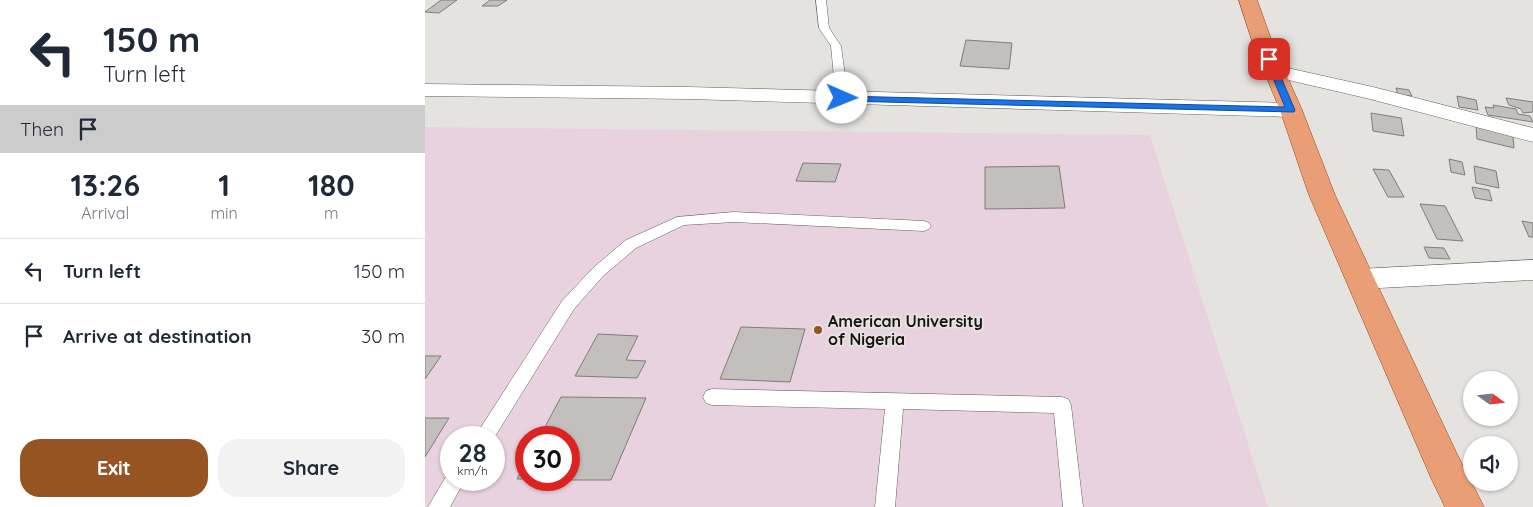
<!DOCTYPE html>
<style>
:root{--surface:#fff;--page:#f2f2f3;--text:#1f2937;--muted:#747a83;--line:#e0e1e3;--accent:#965422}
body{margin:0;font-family:Quicksand,sans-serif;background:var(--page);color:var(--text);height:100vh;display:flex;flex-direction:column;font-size:19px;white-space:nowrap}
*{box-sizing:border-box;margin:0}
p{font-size:16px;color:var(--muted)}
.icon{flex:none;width:28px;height:28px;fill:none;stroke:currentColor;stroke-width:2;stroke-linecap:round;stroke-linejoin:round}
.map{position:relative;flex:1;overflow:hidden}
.drawer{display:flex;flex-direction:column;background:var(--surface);width:425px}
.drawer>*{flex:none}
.hud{background:#fff;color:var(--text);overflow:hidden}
.needle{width:32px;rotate:105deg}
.fabs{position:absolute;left:1038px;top:371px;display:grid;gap:10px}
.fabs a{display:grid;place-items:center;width:55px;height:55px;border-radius:50%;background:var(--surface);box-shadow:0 1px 4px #0004;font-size:25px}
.speed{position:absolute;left:15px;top:426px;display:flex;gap:10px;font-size:25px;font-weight:700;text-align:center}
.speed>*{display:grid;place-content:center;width:65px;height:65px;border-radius:50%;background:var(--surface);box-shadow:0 1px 4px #0004;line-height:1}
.speed small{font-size:12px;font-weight:400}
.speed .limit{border:8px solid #d22;background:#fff;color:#111}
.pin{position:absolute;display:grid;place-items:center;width:42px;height:42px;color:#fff;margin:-21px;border-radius:10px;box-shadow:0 2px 8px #0006}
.me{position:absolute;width:55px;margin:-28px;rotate:91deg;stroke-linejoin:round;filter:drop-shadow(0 0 4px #0008)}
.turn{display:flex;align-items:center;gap:18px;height:105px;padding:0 20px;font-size:22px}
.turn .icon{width:65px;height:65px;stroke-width:2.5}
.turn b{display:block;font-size:35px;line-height:42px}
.then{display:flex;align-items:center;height:48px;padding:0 20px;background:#0003;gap:10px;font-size:19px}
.eta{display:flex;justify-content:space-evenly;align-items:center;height:85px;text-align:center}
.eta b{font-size:30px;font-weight:700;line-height:35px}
.cta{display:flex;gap:10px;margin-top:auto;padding:10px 20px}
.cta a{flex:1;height:58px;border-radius:20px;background:var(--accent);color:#fff;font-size:20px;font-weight:700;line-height:58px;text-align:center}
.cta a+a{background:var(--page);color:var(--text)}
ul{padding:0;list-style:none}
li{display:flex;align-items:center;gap:15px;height:65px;padding:0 20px;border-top:1px solid var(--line)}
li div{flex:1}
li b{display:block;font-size:19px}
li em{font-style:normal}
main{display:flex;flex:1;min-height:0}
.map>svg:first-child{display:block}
.education{fill:#e8d2e0;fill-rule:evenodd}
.building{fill:#c2bfbc;stroke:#7f7c7a}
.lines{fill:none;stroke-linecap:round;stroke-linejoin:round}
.service-casing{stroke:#615f5c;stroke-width:1}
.minor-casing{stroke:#615f5c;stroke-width:1}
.primary-casing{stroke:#964318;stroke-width:1}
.service{fill:#fff;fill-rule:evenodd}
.minor{fill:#fff;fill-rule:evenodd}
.primary{fill:#ea9e76;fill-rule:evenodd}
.route{fill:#1a73e8;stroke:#114b97}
.poi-dot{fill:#965422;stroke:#e5e3df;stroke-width:2}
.labels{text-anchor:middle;stroke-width:4;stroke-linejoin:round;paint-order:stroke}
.poi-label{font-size:16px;font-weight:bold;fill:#141413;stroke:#e5e3df;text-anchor:start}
</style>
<main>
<section class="drawer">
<div class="hud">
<div class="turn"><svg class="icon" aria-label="left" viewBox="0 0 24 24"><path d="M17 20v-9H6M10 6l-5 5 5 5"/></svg><div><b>150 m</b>Turn left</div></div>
<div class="then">Then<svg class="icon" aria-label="arrive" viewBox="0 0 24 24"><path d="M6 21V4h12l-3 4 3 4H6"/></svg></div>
</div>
<div class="eta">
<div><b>13:26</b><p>Arrival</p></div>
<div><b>1</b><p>min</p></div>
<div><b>180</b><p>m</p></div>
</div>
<ul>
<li><svg class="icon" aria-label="left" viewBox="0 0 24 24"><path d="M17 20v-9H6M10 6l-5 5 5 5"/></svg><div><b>Turn left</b></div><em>150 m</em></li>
<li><svg class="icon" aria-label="arrive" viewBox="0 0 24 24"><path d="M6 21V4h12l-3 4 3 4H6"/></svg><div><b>Arrive at destination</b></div><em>30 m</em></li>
</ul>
<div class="cta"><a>Exit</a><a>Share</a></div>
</section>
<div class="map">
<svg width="1108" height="507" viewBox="0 0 1108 507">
<rect width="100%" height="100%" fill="#e5e3df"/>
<path class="education" d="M0,127L725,135L843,507H0ZM26,438H69V480H26ZM101,438H144V480H101Z"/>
<path class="building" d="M16,0H32L14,13L0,12Z
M65,0H82L73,6H57Z
M541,40L587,43L584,69L535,66Z
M971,88L984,90L987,96L973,95Z
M1032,96L1051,100L1053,110L1034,107Z
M1081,98L1108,102V112L1098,113L1096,109L1084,105Z
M1068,105L1091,109L1093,114L1105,116L1108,122L1063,115L1060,107L1069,108Z
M946,113L976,118L979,136L948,131Z
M1051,127L1088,136L1089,148L1052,139Z
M1024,159L1037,162L1040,175L1026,172Z
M378,163L416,164L410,182L371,181Z
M634,166L640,208L560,209V167Z
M1049,166L1071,171L1074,188L1051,183Z
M948,169L964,170L979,197H963Z
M1047,187L1064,190L1067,201L1050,198Z
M995,204L1020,206L1038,241L1012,239Z
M1097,221L1108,223V237H1104Z
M999,247L1019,248L1025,259L1004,258Z
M316,327L380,329L365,382L295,379Z
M173,334L213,336L201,360L221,361L212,378L150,376Z
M0,356H16L0,379Z
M136,397L221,398L186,480H144V438H114Z
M0,418H24L0,457Z
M101,462V479H92Z"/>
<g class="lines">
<g class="service-casing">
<path id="service" d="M391,0H401L404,28L416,46L423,98L421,100L417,101L411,98L406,46L394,28Z
M309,212L499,221L504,223L506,226L504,229L499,231L309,222L259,225L211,248L178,276L149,309L69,438H49L137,301L168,268L201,240L252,217Z
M287,389L637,397L643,399L646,405L658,507H638L629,413L478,409L470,507H450L460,409L287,405L281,403L278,397L281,391Z
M26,472V480H40L25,507H3L23,473Z"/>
</g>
<g class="minor-casing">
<path id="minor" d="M849,65L948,87L1108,128V142L945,99L842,75L839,71L842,67Z
M0,84L264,87L866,103L874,105L877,110L874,115L866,117L264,99L0,96Z
M1108,260V280L935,289L925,286L921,279L925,272L935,269Z"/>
</g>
<g class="primary-casing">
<path id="primary" d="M814,0H832L849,47L877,110L910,195L1032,454L1059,507H1020L1006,478L884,195L855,110L829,47Z"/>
</g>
<use href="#service" class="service"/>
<use href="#minor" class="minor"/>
<use href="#primary" class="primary"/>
</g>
<path class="route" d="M841,57L848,59L870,110L869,112L417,101L413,98L417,96L860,107L840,59Z"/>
<circle class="poi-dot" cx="393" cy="330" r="5"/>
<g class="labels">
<g class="poi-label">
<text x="403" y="327">American University<tspan x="403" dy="18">of Nigeria</tspan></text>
</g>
</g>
</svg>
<div class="fabs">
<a><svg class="needle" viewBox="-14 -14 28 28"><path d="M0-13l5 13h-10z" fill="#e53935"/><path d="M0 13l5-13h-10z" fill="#747a83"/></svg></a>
<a><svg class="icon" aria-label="sound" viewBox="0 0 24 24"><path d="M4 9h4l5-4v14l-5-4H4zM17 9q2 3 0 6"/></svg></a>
</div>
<div class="speed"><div>28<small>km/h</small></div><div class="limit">30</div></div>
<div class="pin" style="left:844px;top:59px;background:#d93025"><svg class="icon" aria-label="arrive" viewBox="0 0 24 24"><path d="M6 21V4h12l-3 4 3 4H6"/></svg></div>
<svg class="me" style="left:417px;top:98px" viewBox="-20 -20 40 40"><circle r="19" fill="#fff"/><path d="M0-13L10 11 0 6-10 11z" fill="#1a73e8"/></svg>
</div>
</main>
